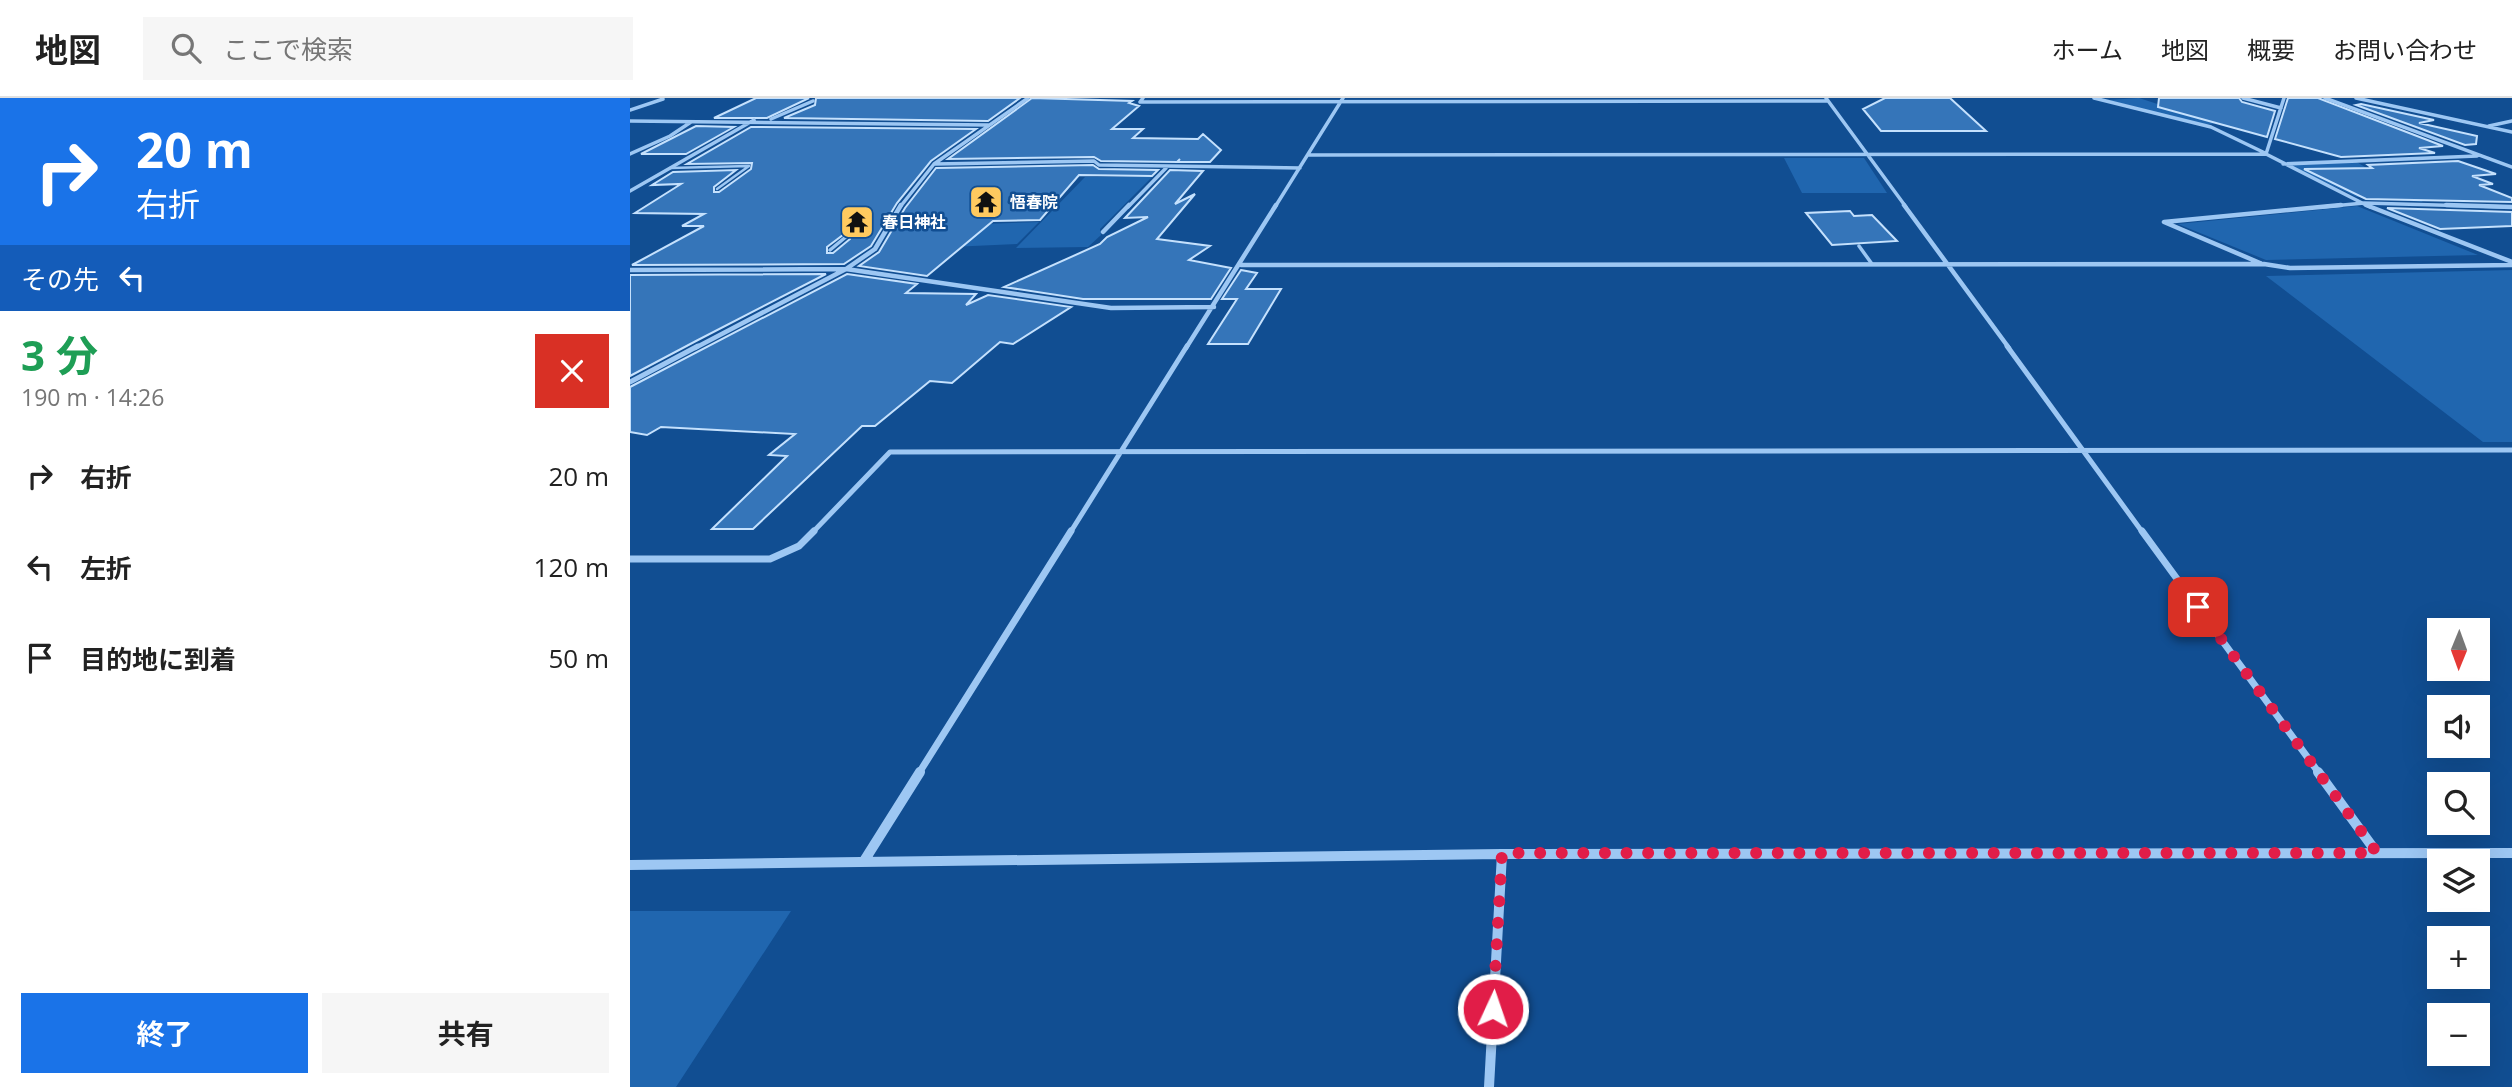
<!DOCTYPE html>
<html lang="ja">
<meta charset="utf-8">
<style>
:root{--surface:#fff;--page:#f6f6f6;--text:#222;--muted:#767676;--line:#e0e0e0;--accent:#1a73e8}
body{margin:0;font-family:"Open Sans","Noto Sans JP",sans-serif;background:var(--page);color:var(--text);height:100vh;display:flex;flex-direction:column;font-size:26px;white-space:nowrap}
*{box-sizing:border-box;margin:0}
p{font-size:23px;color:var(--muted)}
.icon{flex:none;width:38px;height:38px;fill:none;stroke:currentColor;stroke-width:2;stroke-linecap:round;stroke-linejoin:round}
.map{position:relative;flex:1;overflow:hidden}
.sheet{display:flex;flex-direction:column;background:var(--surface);width:630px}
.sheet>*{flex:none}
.top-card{background:#1a73e8;color:#fff;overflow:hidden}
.needle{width:46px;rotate:181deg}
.controls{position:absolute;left:1797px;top:520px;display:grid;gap:14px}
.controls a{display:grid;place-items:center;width:63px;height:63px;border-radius:0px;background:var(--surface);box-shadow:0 7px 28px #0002;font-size:35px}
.pin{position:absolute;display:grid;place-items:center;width:60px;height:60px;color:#fff;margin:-30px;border-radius:14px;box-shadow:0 4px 10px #0006}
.me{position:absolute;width:77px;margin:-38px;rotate:3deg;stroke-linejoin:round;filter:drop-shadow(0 0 5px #0008)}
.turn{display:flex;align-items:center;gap:24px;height:147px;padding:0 21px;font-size:32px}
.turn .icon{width:91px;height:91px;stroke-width:2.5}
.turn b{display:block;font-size:49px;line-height:60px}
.then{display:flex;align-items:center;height:66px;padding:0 21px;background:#0003;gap:14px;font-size:26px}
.round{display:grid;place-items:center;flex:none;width:74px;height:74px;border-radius:0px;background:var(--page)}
.headline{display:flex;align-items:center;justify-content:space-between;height:119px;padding:0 21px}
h1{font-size:42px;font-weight:700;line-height:52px;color:#1e9e55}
.primary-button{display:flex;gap:14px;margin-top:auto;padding:14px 21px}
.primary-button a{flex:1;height:80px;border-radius:0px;background:var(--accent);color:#fff;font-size:28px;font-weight:700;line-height:80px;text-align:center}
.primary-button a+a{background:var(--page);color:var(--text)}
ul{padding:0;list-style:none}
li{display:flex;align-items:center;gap:21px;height:91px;padding:0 21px}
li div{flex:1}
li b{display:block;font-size:26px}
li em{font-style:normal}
header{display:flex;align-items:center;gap:42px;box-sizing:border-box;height:98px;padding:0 35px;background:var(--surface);border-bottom:2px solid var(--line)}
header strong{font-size:33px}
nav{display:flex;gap:38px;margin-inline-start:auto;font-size:24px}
.search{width:490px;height:63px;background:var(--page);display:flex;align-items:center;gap:18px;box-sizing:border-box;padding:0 24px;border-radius:0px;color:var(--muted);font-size:26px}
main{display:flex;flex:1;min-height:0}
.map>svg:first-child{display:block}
.green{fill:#2066af}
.building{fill:#3575b9;stroke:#c5e1fd;stroke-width:2;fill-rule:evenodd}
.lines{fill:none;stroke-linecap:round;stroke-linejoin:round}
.service-far1{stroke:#9dc7f3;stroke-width:2.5}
.service{stroke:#9dc7f3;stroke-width:3.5}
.minor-far4{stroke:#9dc7f3;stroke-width:3.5}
.minor-far3{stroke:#9dc7f3;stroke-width:4.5}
.minor-far2{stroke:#9dc7f3;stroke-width:5}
.minor-far1{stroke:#9dc7f3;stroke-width:7}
.minor{stroke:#9dc7f3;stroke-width:10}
.route{stroke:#e11d48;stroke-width:12;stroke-dasharray:0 21.6}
.labels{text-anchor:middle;stroke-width:5;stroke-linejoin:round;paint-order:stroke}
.far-poi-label{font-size:16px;font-weight:bold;fill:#fff;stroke:#114e92;text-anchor:start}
</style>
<header>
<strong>地図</strong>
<div class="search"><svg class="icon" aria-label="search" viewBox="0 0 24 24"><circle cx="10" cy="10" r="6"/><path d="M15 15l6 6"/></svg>ここで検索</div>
<nav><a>ホーム</a><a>地図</a><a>概要</a><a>お問い合わせ</a></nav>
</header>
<main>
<section class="sheet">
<div class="top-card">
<div class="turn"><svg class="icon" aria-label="right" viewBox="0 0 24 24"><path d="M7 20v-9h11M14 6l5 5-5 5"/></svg><div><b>20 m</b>右折</div></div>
<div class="then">その先<svg class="icon" aria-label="left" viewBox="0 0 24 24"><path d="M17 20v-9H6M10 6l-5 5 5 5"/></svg></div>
</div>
<div class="headline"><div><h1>3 分</h1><p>190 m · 14:26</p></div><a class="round" style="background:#d93025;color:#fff"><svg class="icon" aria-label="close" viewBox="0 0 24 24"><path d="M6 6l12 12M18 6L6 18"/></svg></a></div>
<ul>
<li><svg class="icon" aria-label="right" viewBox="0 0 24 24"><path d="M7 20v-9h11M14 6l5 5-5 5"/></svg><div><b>右折</b></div><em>20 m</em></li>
<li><svg class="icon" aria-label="left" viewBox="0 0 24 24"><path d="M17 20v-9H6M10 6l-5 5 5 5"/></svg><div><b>左折</b></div><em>120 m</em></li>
<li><svg class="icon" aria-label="arrive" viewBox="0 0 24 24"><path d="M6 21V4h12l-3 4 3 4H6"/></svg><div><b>目的地に到着</b></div><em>50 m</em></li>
</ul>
<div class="primary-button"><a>終了</a><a>共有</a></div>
</section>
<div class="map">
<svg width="1882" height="989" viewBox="0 0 1882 989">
<rect width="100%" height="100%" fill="#114e92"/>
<path class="green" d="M1509,0L1586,25L1576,27L1478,2Z
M1154,60H1234L1257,95H1172Z
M1725,63L1793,104L1727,99L1658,67Z
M455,79H522L470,131L471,137L458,149L386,150Z
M1727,108L1848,157L1636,162L1548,126Z
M409,124L387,146L254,152L271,129Z
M1882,172V344H1853L1636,178Z
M0,813H161L46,989H0Z"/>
<path class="building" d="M126,0H179L137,20H84Z
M186,0H390L358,23L154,20L185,7Z
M402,0L502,3L499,5L509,8L482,31H513L503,40L568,41L573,36L591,52L580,64H547L550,61L547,64L471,63L464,59L318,61Z
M1255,0H1320L1356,33H1251L1233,11Z
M1529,0H1609L1612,4L1645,13L1637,39L1528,9Z
M1658,0H1688L1813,48L1789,50L1805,55L1711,59L1645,41Z
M1731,6L1804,22L1789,25L1847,38L1846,46L1835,47L1726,7Z
M66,28L104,29L56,56H11Z
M121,29L346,31L301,63L267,105L241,148L214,166L2,167L74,128H52L74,116L5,115L51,86L22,87L43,74L106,72L84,89V94H89L121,71L122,65L57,66ZM217,134L221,136L220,141L203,155H197V149Z
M1828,63L1866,76L1842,78L1863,86L1849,87L1882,100V104L1736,101L1674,71L1742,70L1738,67Z
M463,67L469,71L528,72L522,78L449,77L410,122L363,123L297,178L229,168L249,154L275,110L306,70Z
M540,72L573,73L545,106L565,96L527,141L580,148L559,162L601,170L581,201H453L374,189L470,146L477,139L518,119L495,120Z
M1757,110L1882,114V128L1810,131Z
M1220,113L1224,118L1242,117L1267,143L1202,147L1176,115Z
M611,172L627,175L616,191H651L618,246H578L607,201H592Z
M196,176L66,243L0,278V177Z
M217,176L287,186L276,195L346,196L336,207L358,197L441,209L383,246L370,244L322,285L300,283L245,328H232L123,431H82L157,358L139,357L165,336L31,329L17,337L0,334V289Z"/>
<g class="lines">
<path class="service-far1" d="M40,70L119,68L87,91"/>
<path class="service" d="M1229,148L1242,166
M200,152L217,138"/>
<path class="minor-far4" d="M513,0L510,4L1198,3
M1196,0L1276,109
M1464,0L1581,29L1635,55
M1613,0L1651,10
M1654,0L1636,56L1740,109
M1695,0L1882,69
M1726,0L1882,34
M0,12L33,1
M141,21L183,3
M0,23L358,27
M1859,28L1882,23
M0,56L40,38L61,24
M678,57L1636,56
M305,66L464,63L469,67L670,70
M1653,66L1847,58
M0,93L124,22
M270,109L304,66L398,0
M498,109L536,70
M645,109L713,0
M1692,109L1734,105L1880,109"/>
<path class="minor-far3" d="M1274,107L1379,250
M1736,107L1882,164
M1816,107L1882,109
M473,134L499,107
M1630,165L1534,124L1711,107
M611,167L1634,166L1660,170L1882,167
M0,172L216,171L481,210L584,209
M65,250L216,171L245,151L271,107
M556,250L646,107"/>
<path class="minor-far2" d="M1377,248L1513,435
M0,284L68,248
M182,435L260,354L1882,352
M440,435L557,248"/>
<path class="minor-far1" d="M1512,433L1689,675
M0,461H140L169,448L184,433
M289,675L441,433"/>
<path class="minor" d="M1688,674L1747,755
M234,763L290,674
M0,767L872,756L1882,755
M859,989L872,756"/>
</g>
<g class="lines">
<path class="route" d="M863,911L872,755H1747L1568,509"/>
</g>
<defs>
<g id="temple-square" transform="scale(1.75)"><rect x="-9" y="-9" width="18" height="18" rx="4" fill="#ffca5f" stroke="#114e92"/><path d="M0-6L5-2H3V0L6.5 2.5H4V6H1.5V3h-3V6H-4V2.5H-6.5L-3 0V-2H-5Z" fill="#111"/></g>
</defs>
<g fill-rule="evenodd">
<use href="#temple-square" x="356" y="104"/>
<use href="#temple-square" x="227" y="124"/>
</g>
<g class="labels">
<g class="far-poi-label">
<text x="380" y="110">悟春院</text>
<text x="252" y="130">春日神社</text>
</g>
</g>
</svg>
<div class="controls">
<a><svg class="needle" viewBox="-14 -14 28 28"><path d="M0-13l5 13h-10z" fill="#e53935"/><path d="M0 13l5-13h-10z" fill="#767676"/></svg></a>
<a><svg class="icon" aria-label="sound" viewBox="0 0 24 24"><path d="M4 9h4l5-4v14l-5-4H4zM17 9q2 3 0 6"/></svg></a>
<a><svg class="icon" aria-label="search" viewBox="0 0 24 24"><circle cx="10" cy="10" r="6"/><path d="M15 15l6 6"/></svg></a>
<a><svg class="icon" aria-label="layers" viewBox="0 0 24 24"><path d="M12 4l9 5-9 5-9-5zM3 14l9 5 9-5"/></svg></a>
<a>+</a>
<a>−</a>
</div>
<div class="pin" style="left:1568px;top:509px;background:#d93025"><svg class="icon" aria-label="arrive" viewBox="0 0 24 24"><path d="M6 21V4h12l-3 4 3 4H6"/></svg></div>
<svg class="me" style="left:863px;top:911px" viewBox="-20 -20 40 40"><circle r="17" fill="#e11d48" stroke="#fff" stroke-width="3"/><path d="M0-11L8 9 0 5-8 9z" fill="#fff"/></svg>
</div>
</main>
